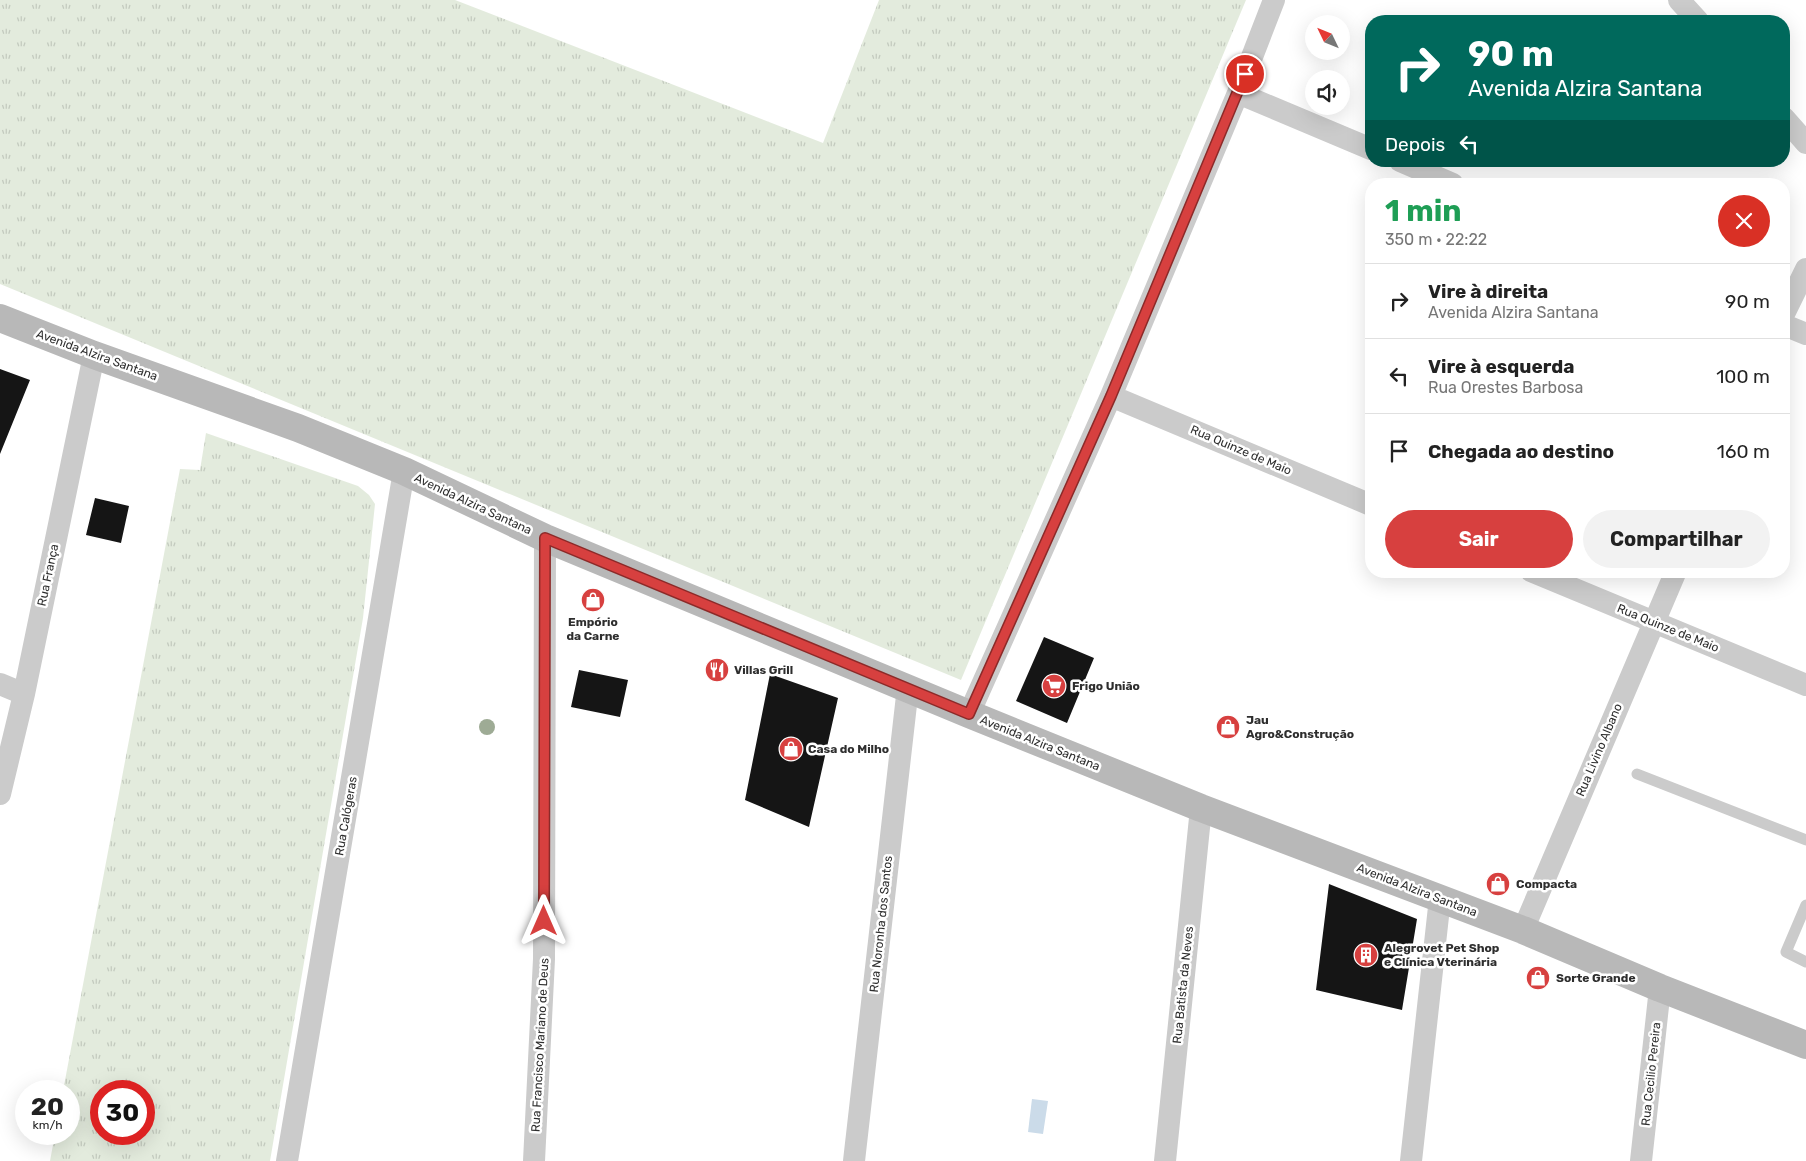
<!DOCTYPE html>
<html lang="pt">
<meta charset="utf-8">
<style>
:root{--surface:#fff;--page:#f2f2f2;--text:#222;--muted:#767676;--line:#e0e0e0;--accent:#d7403f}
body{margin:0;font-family:Rubik,sans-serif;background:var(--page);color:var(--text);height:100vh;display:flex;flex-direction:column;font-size:19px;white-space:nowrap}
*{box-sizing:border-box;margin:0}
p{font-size:16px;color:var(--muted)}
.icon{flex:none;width:28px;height:28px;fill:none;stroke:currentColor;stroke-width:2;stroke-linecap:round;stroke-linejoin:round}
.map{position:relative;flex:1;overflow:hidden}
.details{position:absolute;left:1365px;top:178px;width:425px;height:400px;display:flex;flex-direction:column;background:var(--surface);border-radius:20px;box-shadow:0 5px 20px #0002}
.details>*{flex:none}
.hud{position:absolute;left:1365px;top:15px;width:425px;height:152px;border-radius:20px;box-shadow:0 5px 20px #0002;background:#00695c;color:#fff;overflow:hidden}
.needle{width:32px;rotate:313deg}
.buttons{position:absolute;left:1305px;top:15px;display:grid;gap:10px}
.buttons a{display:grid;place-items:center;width:45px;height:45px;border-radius:50%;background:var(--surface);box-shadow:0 5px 20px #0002;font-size:25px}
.speed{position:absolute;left:15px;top:1080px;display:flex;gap:10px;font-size:25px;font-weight:700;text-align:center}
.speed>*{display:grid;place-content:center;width:65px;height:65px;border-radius:50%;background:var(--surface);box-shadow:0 5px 20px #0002;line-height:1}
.speed small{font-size:12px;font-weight:400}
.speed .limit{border:8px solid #d22;background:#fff;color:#111}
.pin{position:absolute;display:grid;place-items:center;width:42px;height:42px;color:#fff;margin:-21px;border:2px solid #fff;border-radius:50%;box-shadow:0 1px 5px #0007}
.me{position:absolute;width:55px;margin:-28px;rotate:0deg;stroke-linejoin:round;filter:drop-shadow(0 0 4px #0008)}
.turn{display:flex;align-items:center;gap:18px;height:105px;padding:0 20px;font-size:22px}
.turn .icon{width:65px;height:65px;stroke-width:2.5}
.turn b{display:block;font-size:35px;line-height:42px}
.then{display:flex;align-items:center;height:48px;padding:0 20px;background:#0003;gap:10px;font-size:19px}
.round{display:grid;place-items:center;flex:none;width:52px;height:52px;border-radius:26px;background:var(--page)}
.overview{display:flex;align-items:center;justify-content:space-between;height:85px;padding:0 20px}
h1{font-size:30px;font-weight:700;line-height:38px;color:#1e9e55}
.action{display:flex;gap:10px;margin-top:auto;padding:10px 20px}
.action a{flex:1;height:58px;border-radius:30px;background:var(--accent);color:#fff;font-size:20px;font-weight:700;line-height:58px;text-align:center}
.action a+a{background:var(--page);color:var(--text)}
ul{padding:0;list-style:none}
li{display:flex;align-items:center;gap:15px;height:75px;padding:0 20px;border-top:1px solid var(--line)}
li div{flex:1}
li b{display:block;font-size:19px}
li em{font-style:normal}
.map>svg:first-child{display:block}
.grass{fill:url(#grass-tufts);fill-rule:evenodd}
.water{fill:#cbdbe9}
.building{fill:#151515}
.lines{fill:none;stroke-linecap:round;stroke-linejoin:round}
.service{stroke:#cbcbcb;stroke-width:11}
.minor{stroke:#cbcbcb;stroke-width:22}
.secondary{stroke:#b8b8b8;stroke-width:28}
.tree{fill:#9eab95}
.route-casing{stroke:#8c2a29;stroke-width:12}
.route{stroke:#d7403f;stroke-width:9}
.labels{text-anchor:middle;stroke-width:5;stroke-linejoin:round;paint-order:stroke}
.street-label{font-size:12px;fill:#2e2e2e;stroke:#fff}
.poi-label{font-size:12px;font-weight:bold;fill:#2e2e2e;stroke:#fff;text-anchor:start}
</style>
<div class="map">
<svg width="1806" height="1161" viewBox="0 0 1806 1161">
<defs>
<pattern id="grass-tufts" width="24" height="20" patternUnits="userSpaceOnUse" patternTransform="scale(1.25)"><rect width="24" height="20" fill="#e3ebdd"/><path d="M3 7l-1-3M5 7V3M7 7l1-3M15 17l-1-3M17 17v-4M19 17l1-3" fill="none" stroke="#c3cabe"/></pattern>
</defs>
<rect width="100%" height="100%" fill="#fff"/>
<path class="grass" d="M0,0H455L823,143L879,0H1246L961,680L0,284Z
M206,433L358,486L369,495L375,504L363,618L270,1161H50L55,1134H69V1091H63L180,469L200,470ZM101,1091H144V1134H101Z"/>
<path class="water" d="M1032,1099L1048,1101L1043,1134L1028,1132Z"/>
<path class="building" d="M0,369L30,380L0,454Z
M95,498L129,506L121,543L86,535Z
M1044,637L1094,658L1067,723L1016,701Z
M579,670L628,680L620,717L571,707Z
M770,674L838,698L809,827L745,800Z
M1329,884L1417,919L1402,1010L1316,990Z"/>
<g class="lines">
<path class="service" d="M1637,774L1806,840
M1806,905L1786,952L1806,962"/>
<path class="minor" d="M1679,0L1698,21
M1238,93L1371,149
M1784,118L1806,143
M1400,161L1453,184
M1784,314L1806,269
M1784,325L1806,334
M1111,396L1371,505
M1531,571L1806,685
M0,684L24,694
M969,714L1111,396L1238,93L1274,0
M0,794L24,694L94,355
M1523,930L1676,571
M287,1161L404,471
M534,1161L544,959L545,538
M854,1161L908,687
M1165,1161L1201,808
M1411,1161L1440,898
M1641,1161L1660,988"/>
<path class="secondary" d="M0,318L94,355L298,428L404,471L545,538L969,714L1201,808L1523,930L1660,988L1806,1045"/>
</g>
<circle class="tree" cx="487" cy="727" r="8"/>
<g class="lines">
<g class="route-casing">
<path id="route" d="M544,921L545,538L969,714L1111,396L1245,74"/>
</g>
<use href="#route" class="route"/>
</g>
<defs>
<g id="shop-disc" transform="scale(1.25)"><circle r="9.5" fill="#d7403f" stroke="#fff"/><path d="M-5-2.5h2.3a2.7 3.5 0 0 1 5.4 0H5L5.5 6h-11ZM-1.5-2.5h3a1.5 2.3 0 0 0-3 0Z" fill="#fff"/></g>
<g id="restaurant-disc" transform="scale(1.25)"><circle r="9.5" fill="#d7403f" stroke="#fff"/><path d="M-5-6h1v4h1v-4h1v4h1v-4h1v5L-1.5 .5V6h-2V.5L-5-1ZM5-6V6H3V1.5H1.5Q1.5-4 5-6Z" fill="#fff"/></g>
<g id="supermarket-disc" transform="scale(1.25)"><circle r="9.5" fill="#d7403f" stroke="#fff"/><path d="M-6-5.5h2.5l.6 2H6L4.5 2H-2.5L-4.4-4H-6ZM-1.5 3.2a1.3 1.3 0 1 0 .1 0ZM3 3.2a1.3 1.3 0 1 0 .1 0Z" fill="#fff"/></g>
<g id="building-disc" transform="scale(1.25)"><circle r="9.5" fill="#d7403f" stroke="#fff"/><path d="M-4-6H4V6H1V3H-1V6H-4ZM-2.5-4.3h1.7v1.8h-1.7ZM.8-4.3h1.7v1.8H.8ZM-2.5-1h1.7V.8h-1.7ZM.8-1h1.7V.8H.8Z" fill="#fff"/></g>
</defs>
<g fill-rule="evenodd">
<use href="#shop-disc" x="593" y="600"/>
<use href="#restaurant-disc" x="717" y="670"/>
<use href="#supermarket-disc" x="1054" y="686"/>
<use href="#shop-disc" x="1228" y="727"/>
<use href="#shop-disc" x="791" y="749"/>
<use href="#shop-disc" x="1498" y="884"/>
<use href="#building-disc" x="1366" y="955"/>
<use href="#shop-disc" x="1538" y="978"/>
</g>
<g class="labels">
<g class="street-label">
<text transform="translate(97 355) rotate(20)" y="4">Avenida Alzira Santana</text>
<text transform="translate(1241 450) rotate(23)" y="4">Rua Quinze de Maio</text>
<text transform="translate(473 504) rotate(25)" y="4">Avenida Alzira Santana</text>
<text transform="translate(48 575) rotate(-78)" y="4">Rua França</text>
<text transform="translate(1668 628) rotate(22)" y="4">Rua Quinze de Maio</text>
<text transform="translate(1040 743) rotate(22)" y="4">Avenida Alzira Santana</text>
<text transform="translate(1599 750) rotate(-67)" y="4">Rua Livino Albano</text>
<text transform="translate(346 816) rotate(-80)" y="4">Rua Calógeras</text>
<text transform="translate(1417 890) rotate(21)" y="4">Avenida Alzira Santana</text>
<text transform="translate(881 924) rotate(-84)" y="4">Rua Noronha dos Santos</text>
<text transform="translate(1183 985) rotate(-84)" y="4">Rua Batista da Neves</text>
<text transform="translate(540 1045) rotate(-87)" y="4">Rua Francisco Mariano de Deus</text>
<text transform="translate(1651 1074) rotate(-84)" y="4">Rua Cecilio Pereira</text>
</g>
<g class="poi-label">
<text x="593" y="626" text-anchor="middle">Empório<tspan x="593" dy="14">da Carne</tspan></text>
<text x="734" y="674">Villas Grill</text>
<text x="1072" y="690">Frigo União</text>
<text x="1246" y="724">Jau<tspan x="1246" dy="14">Agro&amp;Construção</tspan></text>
<text x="808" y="753">Casa do Milho</text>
<text x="1516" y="888">Compacta</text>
<text x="1384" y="952">Alegrovet Pet Shop<tspan x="1384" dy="14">e Clínica Vterinária</tspan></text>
<text x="1556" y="982">Sorte Grande</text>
</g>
</g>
</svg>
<div class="buttons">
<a><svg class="needle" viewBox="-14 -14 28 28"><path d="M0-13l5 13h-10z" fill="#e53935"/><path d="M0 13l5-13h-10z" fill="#767676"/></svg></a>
<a><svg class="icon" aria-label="sound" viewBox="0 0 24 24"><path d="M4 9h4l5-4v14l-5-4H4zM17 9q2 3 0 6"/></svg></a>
</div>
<div class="speed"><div>20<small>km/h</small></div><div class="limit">30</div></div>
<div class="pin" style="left:1245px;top:74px;background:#d93025"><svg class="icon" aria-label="arrive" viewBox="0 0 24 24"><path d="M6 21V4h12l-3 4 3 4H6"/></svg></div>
<svg class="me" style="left:544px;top:921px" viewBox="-20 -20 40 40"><path d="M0-17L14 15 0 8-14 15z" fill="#d7403f" stroke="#fff" stroke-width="4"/></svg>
<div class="hud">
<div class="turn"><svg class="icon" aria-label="right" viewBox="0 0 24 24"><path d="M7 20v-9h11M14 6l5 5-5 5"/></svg><div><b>90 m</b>Avenida Alzira Santana</div></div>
<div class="then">Depois<svg class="icon" aria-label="left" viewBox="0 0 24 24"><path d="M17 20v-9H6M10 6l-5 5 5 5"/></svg></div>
</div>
<section class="details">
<div class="overview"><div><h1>1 min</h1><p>350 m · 22:22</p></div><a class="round" style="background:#d93025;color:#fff"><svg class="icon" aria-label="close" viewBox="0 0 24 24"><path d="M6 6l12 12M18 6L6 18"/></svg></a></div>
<ul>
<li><svg class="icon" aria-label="right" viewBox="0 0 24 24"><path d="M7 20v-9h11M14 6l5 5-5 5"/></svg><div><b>Vire à direita</b><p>Avenida Alzira Santana</p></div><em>90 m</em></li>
<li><svg class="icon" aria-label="left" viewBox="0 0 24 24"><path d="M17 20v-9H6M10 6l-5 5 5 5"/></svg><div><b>Vire à esquerda</b><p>Rua Orestes Barbosa</p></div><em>100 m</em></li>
<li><svg class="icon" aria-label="arrive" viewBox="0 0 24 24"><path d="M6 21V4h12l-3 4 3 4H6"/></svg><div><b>Chegada ao destino</b></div><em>160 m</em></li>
</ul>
<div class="action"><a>Sair</a><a>Compartilhar</a></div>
</section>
</div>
